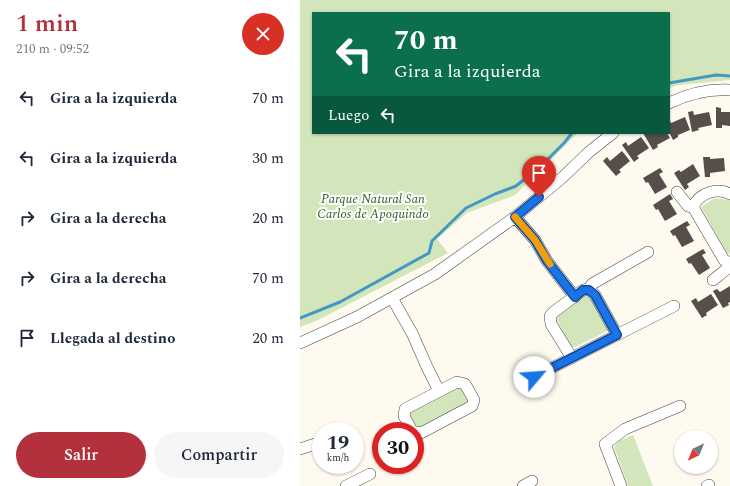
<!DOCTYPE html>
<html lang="es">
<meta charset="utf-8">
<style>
:root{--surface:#fff;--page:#f6f6f7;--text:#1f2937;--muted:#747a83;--accent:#b3303d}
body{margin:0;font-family:Spectral,serif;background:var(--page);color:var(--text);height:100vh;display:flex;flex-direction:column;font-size:15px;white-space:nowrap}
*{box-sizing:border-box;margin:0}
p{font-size:13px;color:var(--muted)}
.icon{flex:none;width:22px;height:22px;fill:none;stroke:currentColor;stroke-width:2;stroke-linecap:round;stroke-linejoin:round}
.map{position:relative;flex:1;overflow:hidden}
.side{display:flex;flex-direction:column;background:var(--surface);width:300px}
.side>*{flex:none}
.top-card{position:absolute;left:12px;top:12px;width:358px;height:122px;border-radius:0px;box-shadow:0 1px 3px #0004;background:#0b6e4f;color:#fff;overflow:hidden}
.needle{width:26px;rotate:223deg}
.controls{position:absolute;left:374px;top:430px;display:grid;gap:8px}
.controls a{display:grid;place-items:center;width:44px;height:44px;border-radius:50%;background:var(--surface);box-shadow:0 1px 3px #0004;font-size:20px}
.speed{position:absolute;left:12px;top:422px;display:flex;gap:8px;font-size:20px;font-weight:700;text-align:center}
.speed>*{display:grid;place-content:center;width:52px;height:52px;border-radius:50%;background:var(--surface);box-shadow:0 1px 3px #0004;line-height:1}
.speed small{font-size:10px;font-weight:400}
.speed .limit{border:6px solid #d22;background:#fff;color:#111}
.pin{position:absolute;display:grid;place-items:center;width:34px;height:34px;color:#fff;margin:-41px -17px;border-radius:50% 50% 50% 0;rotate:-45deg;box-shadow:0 0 4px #0007}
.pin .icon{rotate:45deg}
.me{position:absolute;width:44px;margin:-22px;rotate:63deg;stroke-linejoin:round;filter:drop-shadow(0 0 3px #0008)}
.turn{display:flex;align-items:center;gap:14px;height:84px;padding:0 16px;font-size:18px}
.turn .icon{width:52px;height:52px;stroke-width:2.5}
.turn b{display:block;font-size:28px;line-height:34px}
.then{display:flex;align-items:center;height:38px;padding:0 16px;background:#0003;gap:8px;font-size:15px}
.round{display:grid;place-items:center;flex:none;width:42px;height:42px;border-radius:21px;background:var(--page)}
.head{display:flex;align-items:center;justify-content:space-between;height:68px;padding:0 16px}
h1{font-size:24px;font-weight:600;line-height:30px;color:var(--accent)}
.primary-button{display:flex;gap:8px;margin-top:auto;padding:8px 16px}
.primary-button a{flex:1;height:46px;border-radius:24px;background:var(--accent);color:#fff;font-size:16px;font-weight:600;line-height:46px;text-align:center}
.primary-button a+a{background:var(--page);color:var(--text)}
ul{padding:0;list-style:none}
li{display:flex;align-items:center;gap:12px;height:60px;padding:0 16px}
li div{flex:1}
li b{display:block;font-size:15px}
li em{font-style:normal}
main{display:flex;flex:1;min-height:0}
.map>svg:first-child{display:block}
.green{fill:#d3e6bb}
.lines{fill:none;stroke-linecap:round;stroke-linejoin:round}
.stream{stroke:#4497c3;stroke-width:3}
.building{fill:#554e4a}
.street-casing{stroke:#404040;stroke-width:12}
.street{stroke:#fff;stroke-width:11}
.route-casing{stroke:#114b97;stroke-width:10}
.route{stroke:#1a73e8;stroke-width:7}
.slow{stroke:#f59e0b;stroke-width:7}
.labels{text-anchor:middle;stroke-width:4;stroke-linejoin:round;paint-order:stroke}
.park-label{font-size:13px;font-style:italic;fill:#326022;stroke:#fff}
</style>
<main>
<section class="side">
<div class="head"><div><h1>1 min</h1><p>210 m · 09:52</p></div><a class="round" style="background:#d93025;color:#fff"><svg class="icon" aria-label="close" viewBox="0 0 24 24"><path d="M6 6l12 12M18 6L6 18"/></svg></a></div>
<ul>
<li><svg class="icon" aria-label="left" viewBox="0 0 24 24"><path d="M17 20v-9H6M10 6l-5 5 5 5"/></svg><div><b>Gira a la izquierda</b></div><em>70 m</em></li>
<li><svg class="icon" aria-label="left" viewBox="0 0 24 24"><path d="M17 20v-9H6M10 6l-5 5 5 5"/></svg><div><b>Gira a la izquierda</b></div><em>30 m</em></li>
<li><svg class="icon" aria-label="right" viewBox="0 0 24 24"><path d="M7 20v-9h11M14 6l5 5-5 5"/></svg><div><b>Gira a la derecha</b></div><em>20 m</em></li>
<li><svg class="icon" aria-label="right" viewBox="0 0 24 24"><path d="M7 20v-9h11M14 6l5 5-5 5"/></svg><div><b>Gira a la derecha</b></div><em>70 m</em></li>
<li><svg class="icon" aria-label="arrive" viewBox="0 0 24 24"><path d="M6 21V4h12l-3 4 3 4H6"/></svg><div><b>Llegada al destino</b></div><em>20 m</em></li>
</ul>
<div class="primary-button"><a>Salir</a><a>Compartir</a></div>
</section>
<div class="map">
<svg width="430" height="486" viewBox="0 0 430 486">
<rect width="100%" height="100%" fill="#fefaef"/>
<path class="green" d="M0,0H430V80L379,85L369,88V13H13V133H278L215,195L167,213L137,239L148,253L16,321L0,327Z
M415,198L430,200V254L427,253L401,207Z
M286,295L291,296L308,325L307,331L275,347L270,346L257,320L258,315Z
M161,385L170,405L118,430L108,411Z
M333,435L353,486H328L314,447L319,441Z"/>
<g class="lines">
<path class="stream" d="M369,83L416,75L430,76
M0,318L40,302L129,253L132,241L166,208L195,194L216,186L241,166L264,143L272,133"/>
</g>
<path class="building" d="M416,107L421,108V112H430V126L422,125V128H416Z
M393,111L394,115L409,112L412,125L398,128L399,130L392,132L388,112Z
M385,117L390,130L378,135V137L373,140L369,132V119L371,123Z
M343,133H367L370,138L357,145L358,147L353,150Z
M341,137L349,148L337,156L339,158L334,162L322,145L326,142L328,146Z
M322,151L330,161L319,170L321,172L316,176L303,161L307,157L310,161Z
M403,157H410V159L424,158L425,171L410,173V177H405Z
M393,164L400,176L387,184L389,187L385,190L374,173L379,170L381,172Z
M360,168L363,172L359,174L367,187L355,194L348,182L346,183L343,178Z
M370,194L373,199L369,201L377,214L365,221L358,209L356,210L353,205Z
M387,221L390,225L386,227L394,241L382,247L375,235L373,236L370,231Z
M403,249L406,253L402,255L410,268L399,275L391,263L389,264L386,259Z
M430,286V302L428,303L429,305L423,308L413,291L417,289L420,292Z
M411,294L418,305L406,313L407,315L402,318L391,301L396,298L398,302Z"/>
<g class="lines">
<g class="street-casing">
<path id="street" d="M369,103C388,94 409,89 430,90
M377,192L388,206L393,207
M430,194C417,187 399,193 393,207L424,260L430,263
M215,217L235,240L247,261L275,297
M413,280L428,268L430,263
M289,289L292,284L348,252
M92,298L112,333L127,367L139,391
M0,343L57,317L135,274L215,217L263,177L289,152L313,133
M272,358L251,324L250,316L255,311L283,290L289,289L295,295L317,335
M234,377L374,306
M112,431L104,416L105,409L157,382L165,384L174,400L172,406L121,433L115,432
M0,449L21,442
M46,486L70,474
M223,486L232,481
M321,486L305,444L325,429L380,406
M407,486L409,485"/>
</g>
<use href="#street" class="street"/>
</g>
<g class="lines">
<g class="route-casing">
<path id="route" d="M234,377L317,335L295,295L289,290H283L275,297L247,261L235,240L215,217L239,197"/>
</g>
<use href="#route" class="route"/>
<path class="slow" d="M215,217L235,240L250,264"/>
</g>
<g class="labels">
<g class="park-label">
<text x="73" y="203">Parque Natural San<tspan x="73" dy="15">Carlos de Apoquindo</tspan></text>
</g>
</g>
</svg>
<div class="controls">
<a><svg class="needle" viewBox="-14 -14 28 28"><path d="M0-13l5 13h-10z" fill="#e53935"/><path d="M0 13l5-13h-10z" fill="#747a83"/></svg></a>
</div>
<div class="speed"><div>19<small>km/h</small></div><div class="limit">30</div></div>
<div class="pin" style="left:239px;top:197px;background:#d93025"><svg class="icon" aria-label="arrive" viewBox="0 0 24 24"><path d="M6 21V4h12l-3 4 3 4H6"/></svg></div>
<svg class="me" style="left:234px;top:377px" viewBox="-20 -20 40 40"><circle r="19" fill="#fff"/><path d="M0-13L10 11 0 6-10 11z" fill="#1a73e8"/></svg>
<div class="top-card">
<div class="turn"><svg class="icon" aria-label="left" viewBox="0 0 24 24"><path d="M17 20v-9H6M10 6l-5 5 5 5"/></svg><div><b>70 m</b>Gira a la izquierda</div></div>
<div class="then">Luego<svg class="icon" aria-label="left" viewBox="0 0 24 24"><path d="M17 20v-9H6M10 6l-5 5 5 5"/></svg></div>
</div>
</div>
</main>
